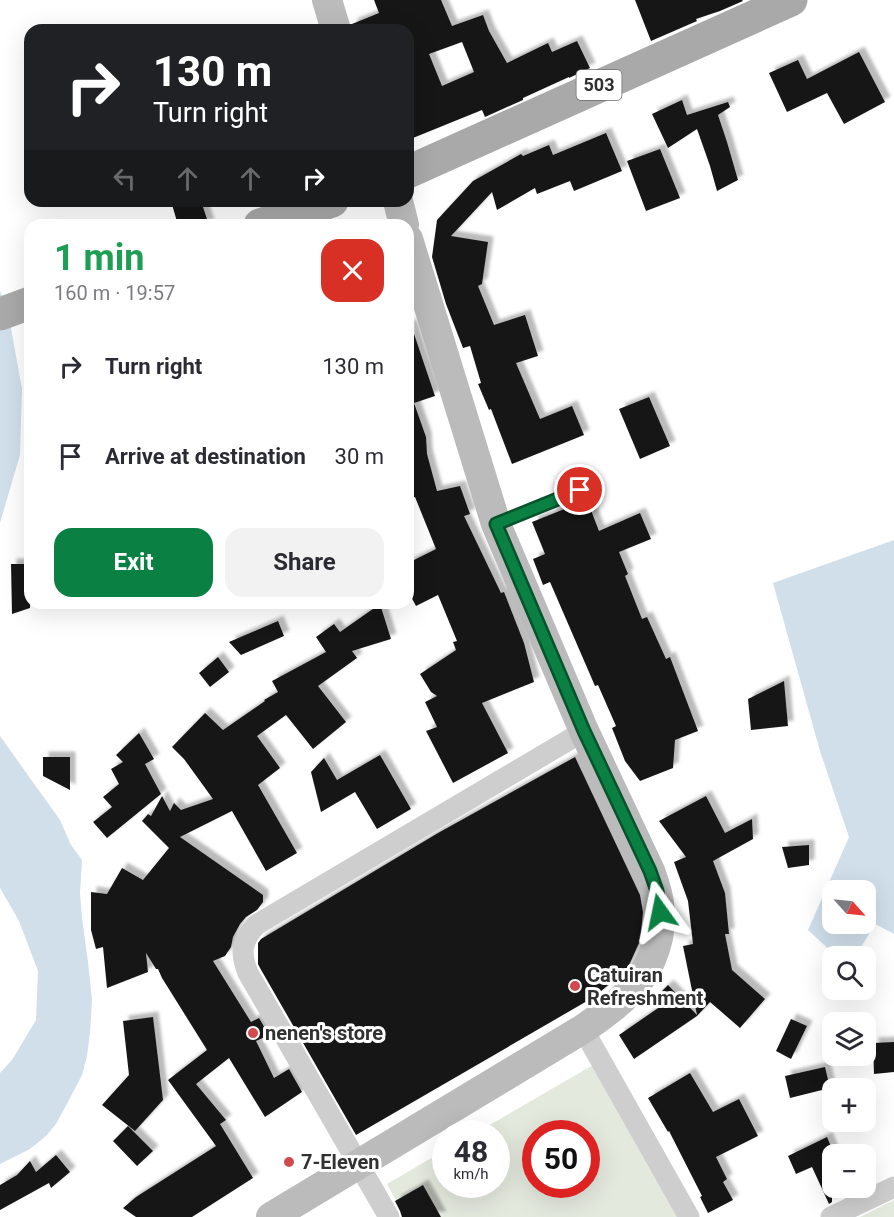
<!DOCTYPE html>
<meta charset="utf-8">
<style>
:root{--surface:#fff;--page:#f2f2f3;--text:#2b2b33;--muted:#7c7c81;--accent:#0b8043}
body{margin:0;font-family:Roboto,sans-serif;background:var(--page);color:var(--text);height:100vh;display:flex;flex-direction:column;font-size:22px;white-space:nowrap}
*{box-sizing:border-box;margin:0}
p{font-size:20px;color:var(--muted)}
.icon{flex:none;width:33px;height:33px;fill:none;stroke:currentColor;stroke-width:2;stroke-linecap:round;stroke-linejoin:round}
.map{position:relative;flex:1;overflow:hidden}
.drawer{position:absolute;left:24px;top:219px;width:390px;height:390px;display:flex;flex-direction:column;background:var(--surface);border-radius:18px;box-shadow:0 6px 24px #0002}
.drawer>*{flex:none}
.banner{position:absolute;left:24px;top:24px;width:390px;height:183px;border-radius:18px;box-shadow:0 6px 24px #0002;background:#202124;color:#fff;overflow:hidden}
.needle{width:39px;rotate:117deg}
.tools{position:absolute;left:822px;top:880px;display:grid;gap:12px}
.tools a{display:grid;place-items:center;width:54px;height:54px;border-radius:12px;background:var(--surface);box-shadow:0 6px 24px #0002;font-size:30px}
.speed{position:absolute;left:432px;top:1120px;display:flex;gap:12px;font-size:30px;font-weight:700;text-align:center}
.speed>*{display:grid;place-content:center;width:78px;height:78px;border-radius:50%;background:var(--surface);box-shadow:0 6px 24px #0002;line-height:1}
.speed small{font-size:15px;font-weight:400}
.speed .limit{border:9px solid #d22;background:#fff;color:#111}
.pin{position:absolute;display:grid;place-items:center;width:51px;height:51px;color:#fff;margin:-26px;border:3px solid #fff;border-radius:50%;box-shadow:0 2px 6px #0007}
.me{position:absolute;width:66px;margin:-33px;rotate:348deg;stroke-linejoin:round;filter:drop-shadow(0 0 4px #0008)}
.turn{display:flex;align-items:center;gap:21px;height:126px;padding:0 30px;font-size:27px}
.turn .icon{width:78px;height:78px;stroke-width:2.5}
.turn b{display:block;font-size:42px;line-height:51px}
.lanes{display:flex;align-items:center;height:57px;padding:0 30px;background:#0003;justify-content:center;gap:30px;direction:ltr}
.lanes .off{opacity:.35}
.round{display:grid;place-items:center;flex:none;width:63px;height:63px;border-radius:18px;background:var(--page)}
.headline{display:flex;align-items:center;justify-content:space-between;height:102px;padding:0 30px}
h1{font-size:36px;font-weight:700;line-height:45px;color:#1e9e55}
.primary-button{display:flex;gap:12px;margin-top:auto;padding:12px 30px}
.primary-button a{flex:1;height:69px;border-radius:18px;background:var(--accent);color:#fff;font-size:24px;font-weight:700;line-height:69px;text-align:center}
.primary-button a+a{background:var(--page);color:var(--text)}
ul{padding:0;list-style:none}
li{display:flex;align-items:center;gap:18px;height:90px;padding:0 30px}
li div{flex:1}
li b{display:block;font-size:22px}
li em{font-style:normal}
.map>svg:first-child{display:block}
.green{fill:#e4e9de;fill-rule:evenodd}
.water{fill:#d0dfea;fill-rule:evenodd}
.building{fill:#181818;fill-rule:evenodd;filter:url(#shadow)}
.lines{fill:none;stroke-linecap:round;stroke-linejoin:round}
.service{stroke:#cecece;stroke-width:10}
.minor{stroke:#cecece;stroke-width:21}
.secondary{stroke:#bbb;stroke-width:30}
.primary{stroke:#a9a9a9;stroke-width:33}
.route-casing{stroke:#07532c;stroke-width:15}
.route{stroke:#0b8043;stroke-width:10}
.poi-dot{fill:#d24a4e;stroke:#fff;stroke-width:2}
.labels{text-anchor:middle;stroke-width:6;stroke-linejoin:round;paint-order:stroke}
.shield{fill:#fff;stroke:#6f6f6f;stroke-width:1.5}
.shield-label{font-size:18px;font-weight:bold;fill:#313131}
.poi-label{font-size:20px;font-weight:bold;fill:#313131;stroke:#fff;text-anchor:start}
</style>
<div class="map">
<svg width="894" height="1217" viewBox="0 0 894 1217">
<defs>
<filter id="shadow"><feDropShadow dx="5.5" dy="-5.5" stdDeviation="1.5" flood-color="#0004"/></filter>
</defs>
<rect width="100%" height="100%" fill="#fff"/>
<path class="green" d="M593,1065L681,1217H405L387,1184L445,1150L446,1185H496V1134H474ZM536,1134H586V1185H536Z
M894,1200V1217H860Z"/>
<path class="water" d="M0,291L7,306L22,389L20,455L0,523Z
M894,540V934L875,924L855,957H837L808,930L849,837L820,751L773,583ZM832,891H866V924H832Z
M0,736L60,820L71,845L82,860L80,893L82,918L88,962L92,1000L90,1033L87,1056L82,1075L69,1100L56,1124L46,1136L30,1149L0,1164V1073L12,1060L36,1020L38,971L19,921L0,888Z"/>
<path class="building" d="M374,0H441L452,26L483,15L489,31L507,63L548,43L552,52L577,41L590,68L569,78V77L523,98V100L485,117L482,110L408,140V30H353L352,24L379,13ZM462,42L474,72L442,86L429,54Z
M635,0H742L743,1L720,11L696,19L697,21L651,41Z
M859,52L885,102L844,124L827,93L787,112L769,73L798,60L807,79Z
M682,100L687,115L728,102L730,107L718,115L727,142L738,180L717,191L710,166L697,129L668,148L652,114Z
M606,133L622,171L574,191L570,181L537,194L535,188L497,210L492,192L451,236L488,242L482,284L478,286L494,325L525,315L538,356L516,363L540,419L572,406L584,435L512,464L491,409L489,410L478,384L481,383L470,346L463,348L446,304L432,257L437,220L473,181L521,154L523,156L549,145L553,155Z
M660,149L680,198L646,211L627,161Z
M171,201H201L209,225H178Z
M408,325H411L435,396L414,403L426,437L427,454L437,491L460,486L470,514L464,516L501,593L504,592L524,643L534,682L482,703L508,753L453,783L426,731L437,727L425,702L437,696L431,692L420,674L456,650L453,642L457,641L438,595L416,606L408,591V563L436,549L415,497L408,499Z
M649,397L670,446L640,459L619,409Z
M587,500L599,531L640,513L651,539L619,552L628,574L625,576L642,619L647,617L666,659L670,657L698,731L675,740L673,768L640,781L625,761L612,728L616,726L598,685L595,686L550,582L543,585L533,559L545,554L532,522Z
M11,564H30V608L12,614Z
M380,604L391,639L352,651L357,658L318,686L346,722L313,749L286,715L257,736L280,768L258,785L297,853L266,871L232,811L180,837L263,895V902L257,910L246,917L240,924L233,937L231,947L225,956L213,961L251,1022L259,1018L269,1035L256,1041L274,1078L289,1069L302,1092L265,1117L229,1058L196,1084L226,1120L220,1124L253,1178L192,1217H136L123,1208L136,1197L216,1146L168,1080L207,1050L162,978L158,969H156L146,953L148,972L107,988L103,947L96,949L91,930V892L107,894L122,868L143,880L169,848L142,821L148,814L151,816L162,796L170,811L174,803L181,810L213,799L184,759L172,747L205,713L223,730L265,701L264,700L278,692L272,681L326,652L316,637L334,624L340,632Z
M278,621L284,636L241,655L229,642Z
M218,657L229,672L210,687L199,673Z
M784,681L788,726L751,730L748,699Z
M139,733L154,759L145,764L161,794L107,838L93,822L112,807L103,797L119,784L111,769L123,762L116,755Z
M380,755L411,809L377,829L355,792L321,812L311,772L324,758L337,780Z
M43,757H70V790L43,776Z
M575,757L640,895L643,912L641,933L639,943L630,963L625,971L594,997L356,1135L260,968L258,964V943L261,939L438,833Z
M706,796L725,833L752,819L753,839L713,861L725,893L729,934H725L732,970L765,999L740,1028L710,1002L697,1016L634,1059L619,1035L664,1004L656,997L668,985L697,1015L683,946L693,944L688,901L674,862L686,857L659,821Z
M809,845V865L788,868L782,847Z
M153,1017L163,1100L135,1131L102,1105L129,1075L123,1021Z
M791,1019L807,1026L791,1059L776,1051Z
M894,1042V1072L874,1074L873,1043Z
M825,1067L830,1088L790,1098L785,1076Z
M690,1073L713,1112L739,1099L758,1136L716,1157L727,1179L723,1182L733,1200L708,1213L700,1197L702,1196L669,1131L668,1132L648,1098Z
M128,1126L153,1151L137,1166L113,1141Z
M827,1137L832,1149V1202L829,1204L812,1167L796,1174L788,1156Z
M56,1155L70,1172L51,1188L49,1183L0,1210V1185L17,1175L30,1161L36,1172Z
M423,1185L441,1217H402L400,1211L395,1201Z"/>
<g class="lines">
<path class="service" d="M496,523L580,490"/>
<path class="minor" d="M583,1029L689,1217
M389,1217L248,973C240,953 241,942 256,925L584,731
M831,1217L894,1187"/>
<path class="secondary" d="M327,0L336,30
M398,201L404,225
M271,1217L583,1029C596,1020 609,1011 620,1001C646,979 662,945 660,911C659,898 655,884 650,871L584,731L496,524L408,239"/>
<path class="primary" d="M408,172L791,0
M260,225L332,201
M0,314L30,303"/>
</g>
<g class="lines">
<g class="route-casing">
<path id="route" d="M580,490L496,524L584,731L650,871L657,891L660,912"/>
</g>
<use href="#route" class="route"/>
</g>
<g class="poi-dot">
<circle cx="575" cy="986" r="6"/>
<circle cx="253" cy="1033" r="6"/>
<circle cx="289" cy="1162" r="6"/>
</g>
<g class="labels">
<rect class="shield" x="576.5" y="70" width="45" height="30" rx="4.5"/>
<g class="shield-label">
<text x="599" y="91">503</text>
</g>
<g class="poi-label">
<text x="587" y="982">Catuiran<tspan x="587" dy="23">Refreshment</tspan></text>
<text x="265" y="1040">nenen's store</text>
<text x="301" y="1169">7-Eleven</text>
</g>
</g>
</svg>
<div class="tools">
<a><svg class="needle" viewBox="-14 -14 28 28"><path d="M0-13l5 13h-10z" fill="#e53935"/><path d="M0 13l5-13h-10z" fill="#7c7c81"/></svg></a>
<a><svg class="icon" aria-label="search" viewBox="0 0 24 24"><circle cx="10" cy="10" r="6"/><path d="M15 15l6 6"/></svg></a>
<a><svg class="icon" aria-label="layers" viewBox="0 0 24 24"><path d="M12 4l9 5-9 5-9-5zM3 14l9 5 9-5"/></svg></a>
<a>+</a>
<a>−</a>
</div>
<div class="speed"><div>48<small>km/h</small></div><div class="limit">50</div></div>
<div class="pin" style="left:580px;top:490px;background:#d93025"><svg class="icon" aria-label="arrive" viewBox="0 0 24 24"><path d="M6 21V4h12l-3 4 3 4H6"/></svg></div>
<svg class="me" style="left:660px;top:912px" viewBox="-20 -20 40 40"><path d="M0-17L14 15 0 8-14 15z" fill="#0b8043" stroke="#fff" stroke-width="4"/></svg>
<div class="banner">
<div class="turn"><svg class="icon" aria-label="right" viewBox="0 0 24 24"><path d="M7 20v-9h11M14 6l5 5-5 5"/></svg><div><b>130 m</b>Turn right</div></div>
<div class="lanes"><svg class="icon off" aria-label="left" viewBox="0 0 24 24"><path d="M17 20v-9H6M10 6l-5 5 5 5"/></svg><svg class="icon off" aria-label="ahead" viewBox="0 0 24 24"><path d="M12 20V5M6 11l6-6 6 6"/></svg><svg class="icon off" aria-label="ahead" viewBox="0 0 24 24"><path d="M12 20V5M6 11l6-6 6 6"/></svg><svg class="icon" aria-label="right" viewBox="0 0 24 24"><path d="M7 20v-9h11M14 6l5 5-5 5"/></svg></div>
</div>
<section class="drawer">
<div class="headline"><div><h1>1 min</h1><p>160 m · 19:57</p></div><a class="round" style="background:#d93025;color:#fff"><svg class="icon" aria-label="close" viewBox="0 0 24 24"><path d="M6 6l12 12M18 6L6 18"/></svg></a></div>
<ul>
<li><svg class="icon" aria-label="right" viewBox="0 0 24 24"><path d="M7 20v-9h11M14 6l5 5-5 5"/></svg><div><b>Turn right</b></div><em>130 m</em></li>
<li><svg class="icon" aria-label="arrive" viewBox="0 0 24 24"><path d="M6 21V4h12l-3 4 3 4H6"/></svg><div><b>Arrive at destination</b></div><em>30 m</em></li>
</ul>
<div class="primary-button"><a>Exit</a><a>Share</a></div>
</section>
</div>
